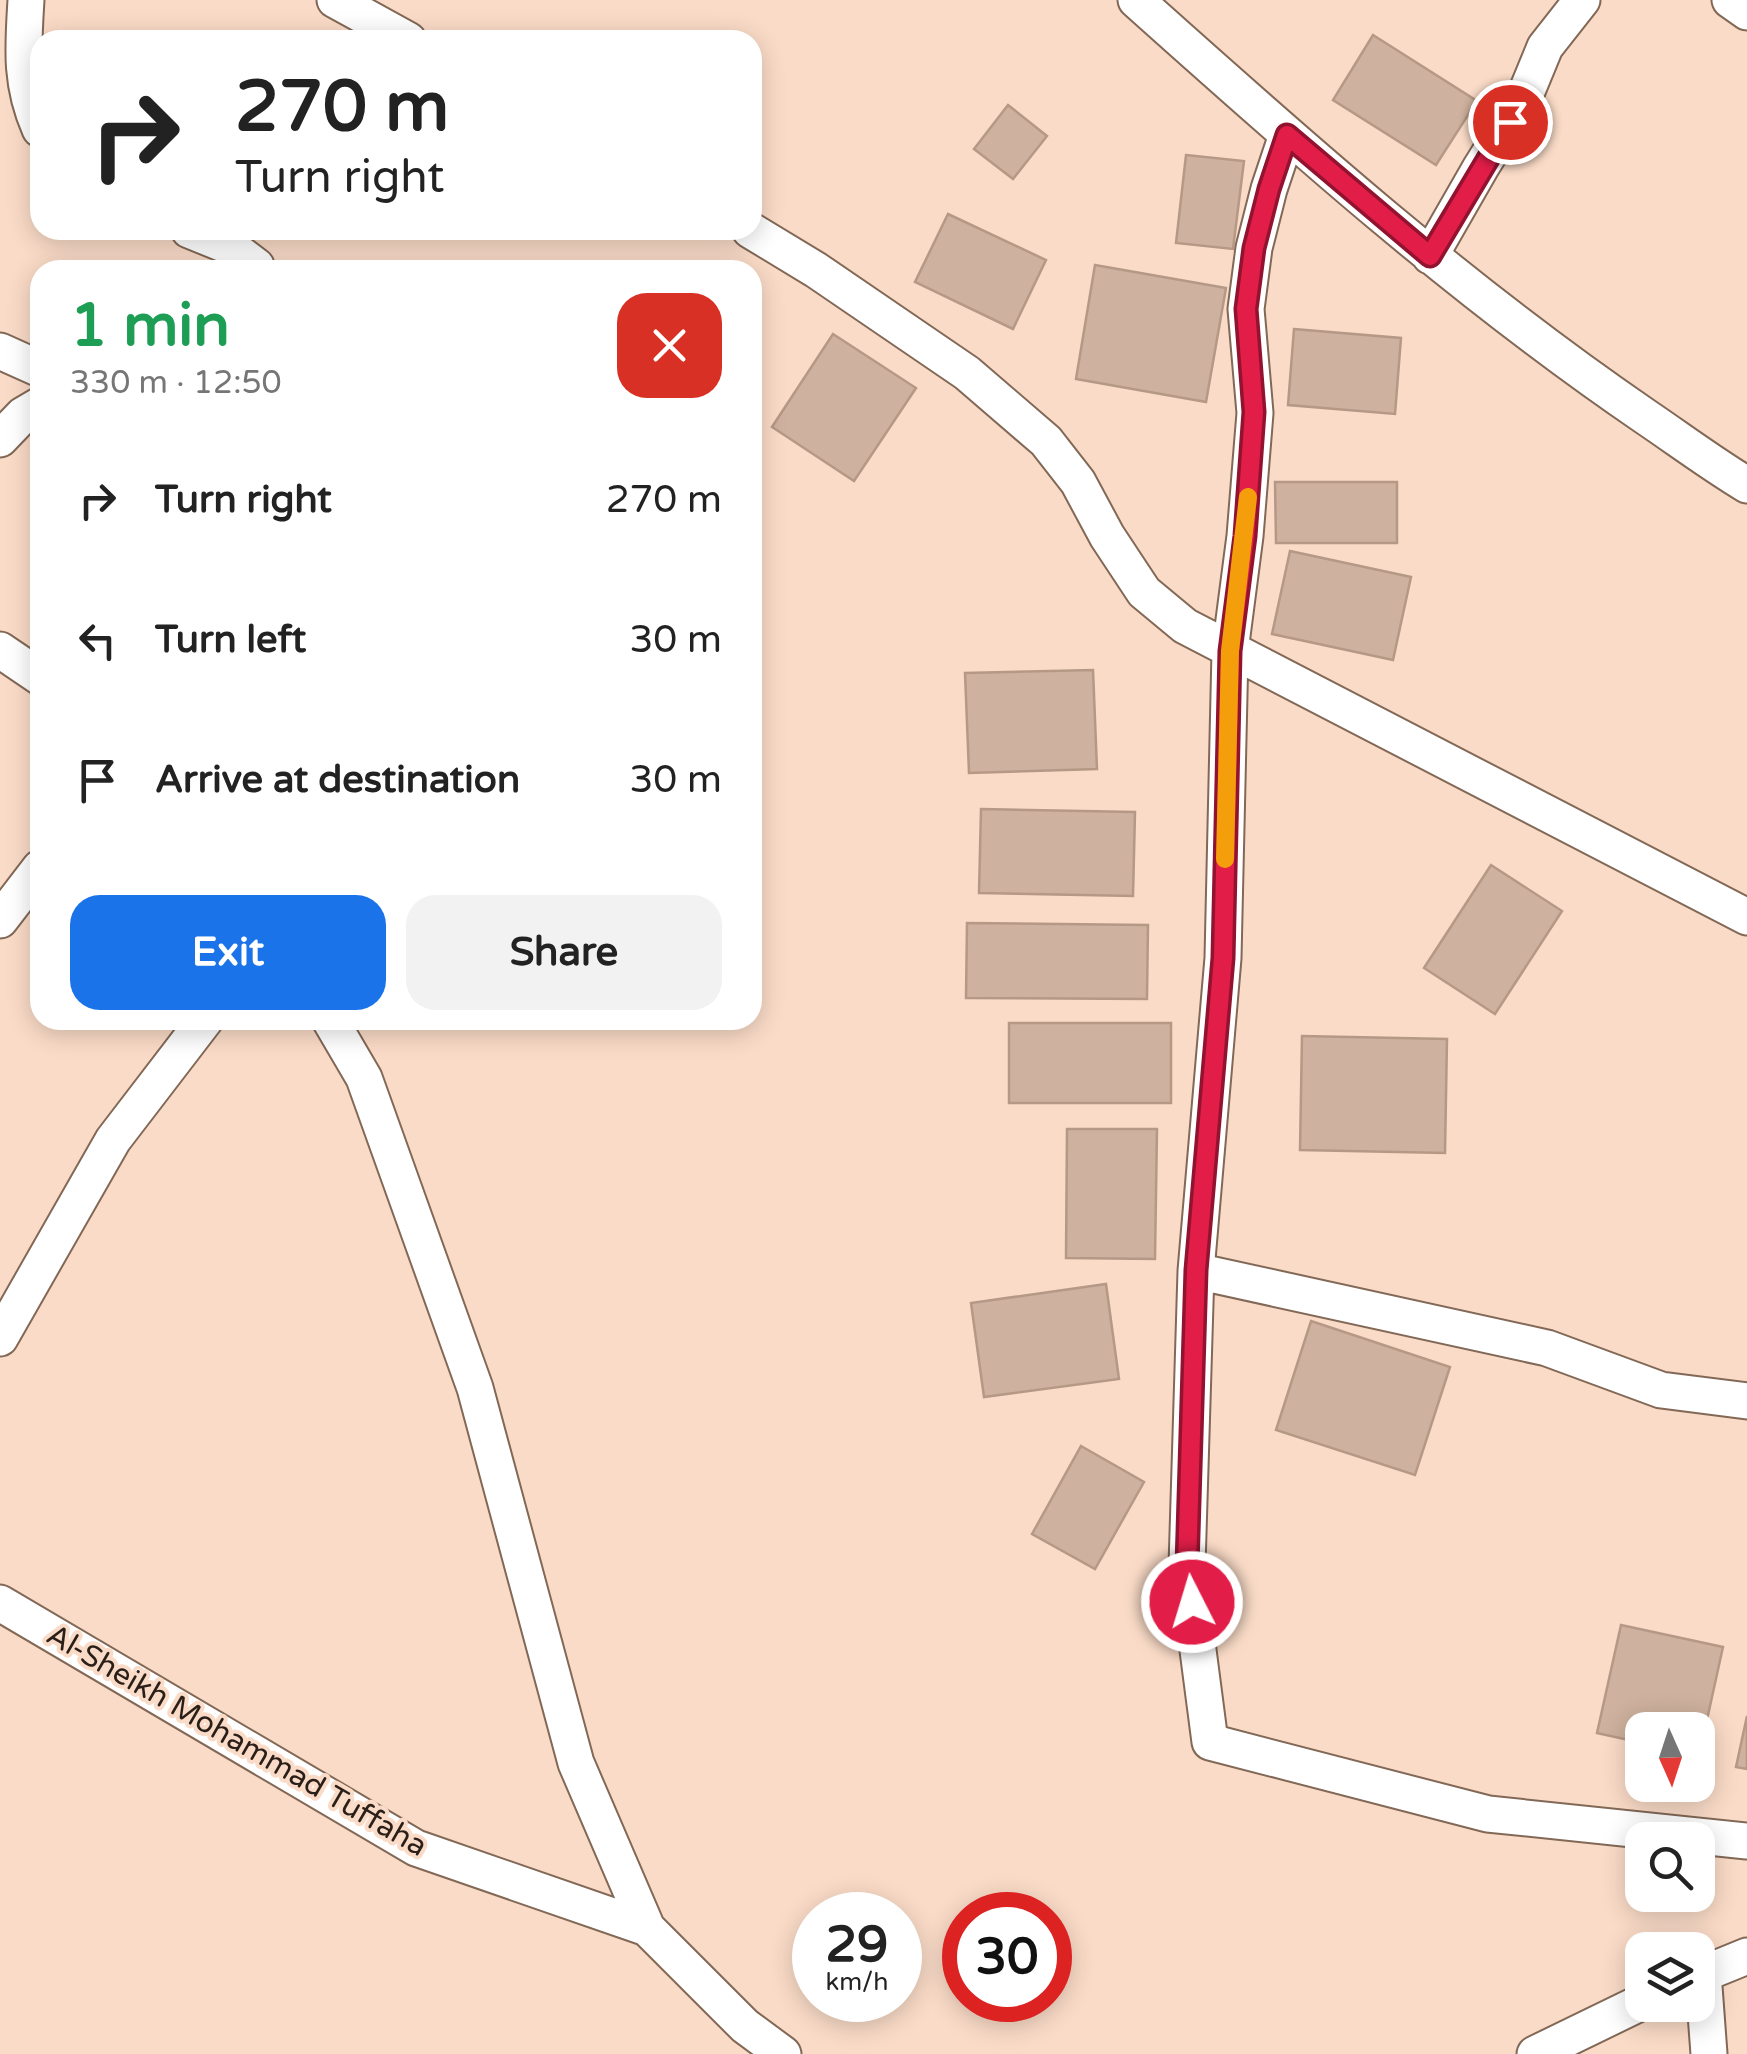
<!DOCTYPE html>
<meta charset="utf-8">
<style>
:root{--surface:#fff;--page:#f2f2f2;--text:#222;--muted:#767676;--accent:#1a73e8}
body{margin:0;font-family:"Varela Round",sans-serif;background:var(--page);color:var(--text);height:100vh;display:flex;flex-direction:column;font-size:38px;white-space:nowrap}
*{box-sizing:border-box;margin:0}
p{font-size:32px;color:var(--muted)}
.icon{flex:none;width:55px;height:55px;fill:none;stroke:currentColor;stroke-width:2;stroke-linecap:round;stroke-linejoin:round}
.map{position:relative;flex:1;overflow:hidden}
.drawer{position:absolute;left:30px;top:260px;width:732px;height:770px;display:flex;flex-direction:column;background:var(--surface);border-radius:30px;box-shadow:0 5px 25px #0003}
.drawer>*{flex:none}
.banner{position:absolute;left:30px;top:30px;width:732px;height:210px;border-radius:30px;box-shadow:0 5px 25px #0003;background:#fff;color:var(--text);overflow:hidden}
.needle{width:65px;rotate:177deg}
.fabs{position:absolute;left:1625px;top:1712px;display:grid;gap:20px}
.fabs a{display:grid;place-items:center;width:90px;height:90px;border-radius:20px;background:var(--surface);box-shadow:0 5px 25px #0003;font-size:50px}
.speed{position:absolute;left:792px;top:1892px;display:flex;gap:20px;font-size:50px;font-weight:700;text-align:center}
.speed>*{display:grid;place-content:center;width:130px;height:130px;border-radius:50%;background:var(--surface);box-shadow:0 5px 25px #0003;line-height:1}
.speed small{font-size:25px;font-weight:400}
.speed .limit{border:15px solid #d22;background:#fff;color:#111}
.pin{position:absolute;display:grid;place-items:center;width:85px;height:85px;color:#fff;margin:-42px;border:5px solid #fff;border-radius:50%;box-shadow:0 2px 10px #0007}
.me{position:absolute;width:110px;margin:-55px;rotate:355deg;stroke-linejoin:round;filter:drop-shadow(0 0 8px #0008)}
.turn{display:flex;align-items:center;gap:35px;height:210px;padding:0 40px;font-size:45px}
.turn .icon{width:130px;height:130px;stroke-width:2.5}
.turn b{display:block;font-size:70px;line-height:85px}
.round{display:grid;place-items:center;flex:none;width:105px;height:105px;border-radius:30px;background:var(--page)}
.head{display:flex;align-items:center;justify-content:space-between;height:170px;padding:0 40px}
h1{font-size:60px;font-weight:700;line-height:75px;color:#1e9e55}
.primary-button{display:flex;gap:20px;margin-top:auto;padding:20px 40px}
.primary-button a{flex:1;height:115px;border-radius:30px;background:var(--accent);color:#fff;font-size:40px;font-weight:700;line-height:115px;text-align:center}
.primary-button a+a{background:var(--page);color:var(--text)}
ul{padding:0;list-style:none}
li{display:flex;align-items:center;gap:30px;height:140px;padding:0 40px}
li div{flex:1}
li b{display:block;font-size:38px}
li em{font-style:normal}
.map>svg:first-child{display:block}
.building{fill:#ceb19e;stroke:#b59986;stroke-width:2.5}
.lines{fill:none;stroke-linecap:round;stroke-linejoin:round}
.minor-casing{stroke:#826856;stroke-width:39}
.minor{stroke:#fff;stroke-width:35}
.route-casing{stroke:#92132f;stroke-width:25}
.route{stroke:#e11d48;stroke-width:18}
.slow{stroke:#f59e0b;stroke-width:18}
.labels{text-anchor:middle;stroke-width:8;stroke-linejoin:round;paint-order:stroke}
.street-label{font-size:30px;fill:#2a1f18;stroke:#fadbc7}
</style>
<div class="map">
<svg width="1747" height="2054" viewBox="0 0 1747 2054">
<rect width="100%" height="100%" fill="#fadbc7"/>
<path class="building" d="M1373,35L1477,101L1436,165L1333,100Z
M1008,105L1047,136L1013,179L974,149Z
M1186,155L1244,161L1233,249L1176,243Z
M948,214L1046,260L1013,329L915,282Z
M1095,265L1226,288L1206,402L1076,379Z
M1294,329L1401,338L1395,414L1288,405Z
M833,334L916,388L854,481L772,427Z
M1275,482H1397V543H1276Z
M1290,551L1411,577L1393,660L1272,634Z
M1093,670L1097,769L969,773L965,673Z
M981,809L1135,812L1133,896L979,893Z
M1491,865L1562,911L1495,1014L1424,968Z
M967,923L1148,925L1147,999L966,998Z
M1009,1023H1171V1103H1009Z
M1302,1036L1447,1039L1445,1153L1300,1150Z
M1067,1129H1157L1155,1259L1066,1258Z
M1106,1284L1119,1379L984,1397L971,1303Z
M1311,1321L1450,1367L1415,1475L1276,1430Z
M1081,1446L1144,1482L1095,1569L1032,1534Z
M1621,1625L1723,1647L1699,1756L1698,1730H1642V1743L1597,1733Z
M1747,1716V1769L1736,1767Z"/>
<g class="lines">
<g class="minor-casing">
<path id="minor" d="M26,0C23,48 20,84 40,129
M335,0L408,40
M1136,0C1300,147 1464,293 1646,417C1680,440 1712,464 1747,485
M1730,0L1747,12
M1287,135L1269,189L1254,248L1246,309L1255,413L1245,536L1230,651L1223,958L1196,1271L1187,1566L1210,1742L1488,1814L1747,1841
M189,230L231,247L256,266V270
M750,230L816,270L967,373L1046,441L1078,482L1107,536L1144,592L1185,626L1747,917
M1430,256L1481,167L1524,98L1545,47L1582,0
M0,351L40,369
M0,439L23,415L40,405
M0,650L40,677
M0,920L40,868
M330,1020L364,1078L475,1388L576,1763L647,1928L745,2026L783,2054
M1196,1271L1547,1348L1661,1390L1747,1401
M0,1338L113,1140L205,1020
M0,1603L416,1848L647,1928
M1703,1973L1709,2054
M1698,1976L1747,1956
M1535,2054L1642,2002"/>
</g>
<use href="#minor" class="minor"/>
</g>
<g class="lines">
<g class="route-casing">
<path id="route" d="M1192,1602L1187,1566L1196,1270L1223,958L1230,651L1245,536L1254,412L1246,309L1254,248L1269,189L1287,135L1430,256L1510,122"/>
</g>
<use href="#route" class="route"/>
<path class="slow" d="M1225,859L1230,651L1248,497"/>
</g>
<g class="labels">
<g class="street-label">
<text transform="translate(237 1740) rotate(30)" y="10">Al-Sheikh Mohammad Tuffaha</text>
</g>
</g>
</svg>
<div class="fabs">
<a><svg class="needle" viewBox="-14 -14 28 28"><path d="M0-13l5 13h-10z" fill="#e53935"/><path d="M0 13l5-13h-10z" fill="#767676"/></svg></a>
<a><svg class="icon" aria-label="search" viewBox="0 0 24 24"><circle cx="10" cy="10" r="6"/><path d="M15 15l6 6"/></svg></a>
<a><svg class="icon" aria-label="layers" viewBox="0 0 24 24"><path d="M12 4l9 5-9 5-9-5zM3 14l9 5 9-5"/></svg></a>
</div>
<div class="speed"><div>29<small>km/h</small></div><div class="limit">30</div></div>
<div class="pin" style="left:1510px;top:122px;background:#d93025"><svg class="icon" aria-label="arrive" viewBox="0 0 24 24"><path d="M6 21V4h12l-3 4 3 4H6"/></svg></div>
<svg class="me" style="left:1192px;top:1602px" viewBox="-20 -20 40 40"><circle r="17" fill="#e11d48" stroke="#fff" stroke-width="3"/><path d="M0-11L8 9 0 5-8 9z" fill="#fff"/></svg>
<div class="banner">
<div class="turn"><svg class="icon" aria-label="right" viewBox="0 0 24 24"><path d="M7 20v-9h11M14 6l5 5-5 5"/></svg><div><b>270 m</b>Turn right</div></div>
</div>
<section class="drawer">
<div class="head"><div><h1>1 min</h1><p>330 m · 12:50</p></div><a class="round" style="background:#d93025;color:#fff"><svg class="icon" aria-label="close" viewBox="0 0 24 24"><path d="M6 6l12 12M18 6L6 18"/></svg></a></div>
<ul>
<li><svg class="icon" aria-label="right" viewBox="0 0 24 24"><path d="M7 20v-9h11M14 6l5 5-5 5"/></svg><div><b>Turn right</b></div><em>270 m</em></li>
<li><svg class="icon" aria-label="left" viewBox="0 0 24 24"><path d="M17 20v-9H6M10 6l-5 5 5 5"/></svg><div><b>Turn left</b></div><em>30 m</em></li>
<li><svg class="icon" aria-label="arrive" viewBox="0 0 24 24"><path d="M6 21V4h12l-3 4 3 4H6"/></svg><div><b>Arrive at destination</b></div><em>30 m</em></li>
</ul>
<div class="primary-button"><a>Exit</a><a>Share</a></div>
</section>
</div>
